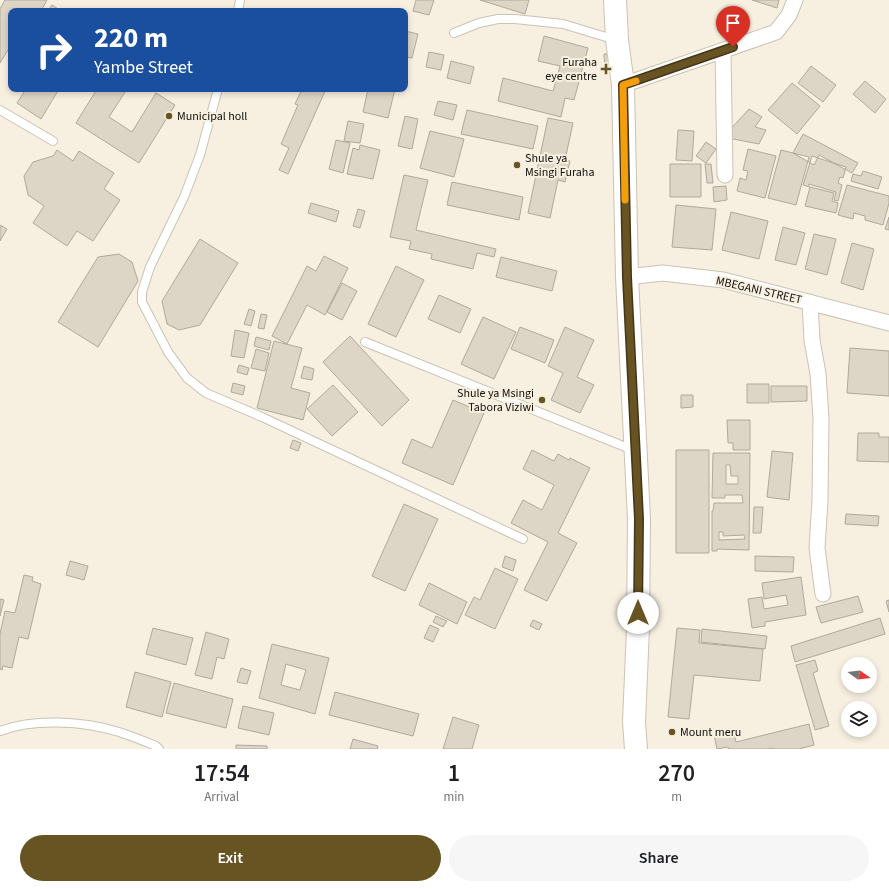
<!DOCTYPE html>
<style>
:root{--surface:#fff;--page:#f6f6f6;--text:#202124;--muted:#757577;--accent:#685322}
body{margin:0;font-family:"Source Sans 3",sans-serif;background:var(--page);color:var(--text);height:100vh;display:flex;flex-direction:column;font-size:15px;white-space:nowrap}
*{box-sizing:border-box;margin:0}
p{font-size:13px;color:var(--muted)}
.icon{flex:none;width:22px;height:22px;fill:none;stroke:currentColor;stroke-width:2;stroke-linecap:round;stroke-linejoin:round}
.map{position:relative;height:749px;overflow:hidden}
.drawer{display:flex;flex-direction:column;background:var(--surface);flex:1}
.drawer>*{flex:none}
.banner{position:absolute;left:8px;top:8px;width:400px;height:84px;border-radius:8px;box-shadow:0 2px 6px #0003;background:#1a4fa0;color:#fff;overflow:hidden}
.needle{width:26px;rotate:104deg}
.controls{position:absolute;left:841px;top:657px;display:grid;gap:8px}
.controls a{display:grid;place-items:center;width:36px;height:36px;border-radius:50%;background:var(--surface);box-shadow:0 2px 6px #0003;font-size:20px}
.pin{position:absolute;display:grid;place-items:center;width:34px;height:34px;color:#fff;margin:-41px -17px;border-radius:50% 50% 50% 0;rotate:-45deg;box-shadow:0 0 4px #0007}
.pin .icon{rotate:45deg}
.me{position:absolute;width:44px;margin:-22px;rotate:0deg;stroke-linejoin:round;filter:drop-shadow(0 0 3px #0008)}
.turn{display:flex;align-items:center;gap:14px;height:84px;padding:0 20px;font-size:18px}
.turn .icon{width:52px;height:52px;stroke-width:2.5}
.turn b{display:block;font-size:28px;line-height:34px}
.eta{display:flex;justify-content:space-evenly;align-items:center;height:68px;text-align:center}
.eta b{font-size:24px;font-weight:600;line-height:28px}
.action{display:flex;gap:8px;margin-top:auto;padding:8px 20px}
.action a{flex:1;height:46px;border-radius:24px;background:var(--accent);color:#fff;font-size:16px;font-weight:600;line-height:46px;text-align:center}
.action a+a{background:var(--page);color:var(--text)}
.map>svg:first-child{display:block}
.building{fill:#ddd6c7;stroke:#b0a99b;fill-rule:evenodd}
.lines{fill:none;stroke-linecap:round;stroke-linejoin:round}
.service-casing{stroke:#cac3b4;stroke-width:10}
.minor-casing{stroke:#cac3b4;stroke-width:17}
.trunk-casing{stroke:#cac3b4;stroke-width:24}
.service{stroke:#fff;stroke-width:8}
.minor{stroke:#fff;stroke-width:15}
.trunk{stroke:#fff;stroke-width:22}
.route-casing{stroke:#443616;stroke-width:10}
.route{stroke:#685322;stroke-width:7}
.slow{stroke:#f59e0b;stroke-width:7}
.poi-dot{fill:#685322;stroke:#f7f0e1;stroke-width:1.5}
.labels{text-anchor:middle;stroke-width:4;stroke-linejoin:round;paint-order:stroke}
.poi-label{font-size:12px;fill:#110f0a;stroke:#f7f0e1;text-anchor:start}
.street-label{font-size:12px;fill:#110f0a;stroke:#f7f0e1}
</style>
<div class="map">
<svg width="889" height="749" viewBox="0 0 889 749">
<rect width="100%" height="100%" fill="#f7f0e1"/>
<path class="building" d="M5,0H47L41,11H11V45L0,63V9Z
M416,0H434L429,15L413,11Z
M480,0H529L525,14Z
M752,0H779L777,8Z
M52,5L61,11H48Z
M405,31L418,34L412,58L405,57Z
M544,36L588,48L574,100L565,98L561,117L498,101L503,78L553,91L560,66L538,61Z
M429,52L444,55L441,70L426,67Z
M604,54H611L612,69H605Z
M451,61L474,67L470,84L447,78Z
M811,66L836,85L823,102L798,83Z
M865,81L886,99L875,113L853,94Z
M792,83L820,106L797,134L768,110Z
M26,89H59L41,119L17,103Z
M97,89H127L109,117L132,132L156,93L175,105L139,163L76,123Z
M302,89H326L288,174L279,170L289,148L281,144L298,105L295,104Z
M368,89H395L388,118L363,112Z
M438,101L457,105L453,120L434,115Z
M749,109L762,117L755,127L766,130L759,144L728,138L727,133Z
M467,110L538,126L533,149L461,134Z
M405,116L418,119L412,149L398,146Z
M548,118L573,123L565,160L570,161L565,182L558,180L550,218L528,213Z
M348,121L364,124L360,143L344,141Z
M678,130L694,131L692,161L676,160Z
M430,131L464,139L454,177L420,168Z
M803,134L858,163L852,173L819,155L814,165L793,153Z
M336,140L350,143L343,173L329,169Z
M706,142L716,149L706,163L696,156Z
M360,145L380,150L373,179L347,174L353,148L359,150Z
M748,149L776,156L765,198L737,191L740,178L746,180L748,171L743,170Z
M57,150L73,161L79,151L114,173L104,189L120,200L93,241L77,231L67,246L33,223L44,206L28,195L24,176L33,162L53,156Z
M781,150L809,157L796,205L768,198Z
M812,156L846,167L843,178L840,177L838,183L842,185L838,201L834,200L836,192L809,184V187L803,185Z
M670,164H701V197H670Z
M705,164H711L713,183H707Z
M863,171L882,177L878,189L851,181L853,174L861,176Z
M404,175L428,180L416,230L496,249L494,257L477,253L473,269L431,259L432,254L409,249L411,241L390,237Z
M452,182L523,197L519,220L447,205Z
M847,185L889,196V203L883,225L865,220V216L854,213L853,219L838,215Z
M726,186L727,200L714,202L713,187Z
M810,187L834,193L832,201L838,203L836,213L805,206Z
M311,203L339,211L336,222L308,213Z
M676,205L716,209L712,250L672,247Z
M358,209L365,211L360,228L353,226Z
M731,212L768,221L759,259L722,250Z
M889,217V230L885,229Z
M0,225L7,229L0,241Z
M783,227L805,233L796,265L775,260Z
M814,234L836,239L827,275L805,269Z
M200,239L238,263L200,325L179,330L167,324L162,301Z
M852,243L874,249L863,290L841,283Z
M119,254L132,262L138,281L98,347L58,322L98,257Z
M324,256L348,268L325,315L307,305L287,344L272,336L307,266L316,271Z
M501,257L557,271L552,291L496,277Z
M396,266L424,280L396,337L368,324Z
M342,283L357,291L342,320L327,312Z
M439,295L471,309L460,333L428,319Z
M249,309L255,311L251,326L244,324Z
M261,314L267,315L264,329L258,328Z
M483,317L516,332L494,379L461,364Z
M520,327L554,340L545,363L511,349Z
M565,327L594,340L577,377L594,385L580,413L551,400L563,373L548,366Z
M235,330L249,333L244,358L231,356Z
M350,336L409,400L382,426L323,362Z
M256,337L271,341L269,350L254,346Z
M274,341L302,348L291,388L310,393L303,420L257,408Z
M850,348L889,351V396L847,393Z
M256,349L269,353L265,371L251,368Z
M239,365L249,368L247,375L237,372Z
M304,366L314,369L312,380L301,378Z
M233,383L245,386L243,395L231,392Z
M747,384H769V403H747Z
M333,385L358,412L332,436L307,409Z
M771,386H807V401L771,402Z
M681,395H693V407L681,408Z
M453,400L484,413L453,485L402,463L412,439L432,448Z
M727,420H750V450H733V443H728Z
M858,433H879V437H889V462L857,461Z
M293,440L301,443L298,451L290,448Z
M532,450L554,461L558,454L569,460L570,458L590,468L558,533L577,543L547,601L524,590L548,542L511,523L523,500L542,510L554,485L523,469Z
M676,450H709V553H676Z
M772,451L793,453L789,500L767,497Z
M713,453H750L749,550L717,549V551H712V511H713L714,503H743L742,495H725V498H712ZM726,465H730L731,476H738V484H726ZM719,532H723V536L744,535L745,539L719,540Z
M404,504L438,519L405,591L372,576Z
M754,507H763L761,533H753Z
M846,514L879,516L878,526L845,524Z
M505,556L516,560L513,571L502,567Z
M755,556L794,557L793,572L755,571Z
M70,561L88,566L84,580L66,575Z
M495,568L518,579L495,629L465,615L474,597L480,600Z
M24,575L33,577L32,581L41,584L28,639L19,637L12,668L3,666L2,670L0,669V634L5,611L15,613Z
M801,577L806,615L765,622V626L752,628L748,599L762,597L764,609L788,605L786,595L764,599L762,583Z
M429,583L467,602L457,624L419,605Z
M858,596L863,612L821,623L816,607Z
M0,599L4,600L0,616Z
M889,600V612L886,601Z
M436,616L447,621L443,627L433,622Z
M880,618L885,634L795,662L791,646Z
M533,620L542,624L539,630L530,626Z
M430,625L439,629L433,642L424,638Z
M153,628L193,638L186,665L146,654Z
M677,628L700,630L699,643L763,649L760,681L694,675L689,719L668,717Z
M702,629L767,636L765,649L701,642Z
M206,632L229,639L224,659L217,657L212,679L195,675Z
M272,644L329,658L315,714L259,698ZM286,664L306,670L300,690L281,685Z
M815,660L818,671L813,673L829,726L815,730L796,665Z
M241,668L251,671L247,684L237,682Z
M135,672L171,682L162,717L126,707Z
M174,683L233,699L226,728L166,713Z
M335,692L419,714L413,736L329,715Z
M243,706L274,713L269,735L238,728Z
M453,717L479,725L472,749H443Z
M809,724L814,745L799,749H774L773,748L767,749H729L728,747L717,749L714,735L733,730L736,742Z
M353,739L378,746L377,749H350Z
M236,745L267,746V749H236Z"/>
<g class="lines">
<g class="service-casing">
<path id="service" d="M238,11L240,0
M454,33L479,23L498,19H515L563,24L616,40
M218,89L200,155L184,197L150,267L142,292V302L168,352L187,378L206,393L262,417L523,539
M0,110L53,141
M365,342L633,450
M0,731C34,718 84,721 119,732C131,736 144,741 156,746L159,749"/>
</g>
<g class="minor-casing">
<path id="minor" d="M723,51L725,175
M623,85L776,32L789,15L795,0
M627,277L663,273L723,280L889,323
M810,302L812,340L818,374L821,418L820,500L817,548L823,594"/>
</g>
<g class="trunk-casing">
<path id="trunk" d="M615,0L617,40L623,85L627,277L639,519L638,628L634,722L636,749"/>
</g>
<use href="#service" class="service"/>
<use href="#minor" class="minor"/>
<use href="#trunk" class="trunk"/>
</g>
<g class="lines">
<g class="route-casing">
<path id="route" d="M638,613L639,519L627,277L623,85L733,47"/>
</g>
<use href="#route" class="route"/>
<path class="slow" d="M625,200L623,85L636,81"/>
</g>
<g class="poi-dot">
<path d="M604 63h4v4h4v4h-4v4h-4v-4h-4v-4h4z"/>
<circle cx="169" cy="116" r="4"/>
<circle cx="517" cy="165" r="4"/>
<circle cx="542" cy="400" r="4"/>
<circle cx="672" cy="732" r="4"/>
</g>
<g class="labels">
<g class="poi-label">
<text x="597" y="66" text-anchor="end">Furaha<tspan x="597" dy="14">eye centre</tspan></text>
<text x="177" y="120">Municipal holl</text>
<text x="525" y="162">Shule ya<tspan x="525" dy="14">Msingi Furaha</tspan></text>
<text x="534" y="397" text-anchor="end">Shule ya Msingi<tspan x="534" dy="14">Tabora Viziwi</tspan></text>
<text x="680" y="736">Mount meru</text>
</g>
<g class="street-label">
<text transform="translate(759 290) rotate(13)" y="4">MBEGANI STREET</text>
</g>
</g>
</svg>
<div class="controls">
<a><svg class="needle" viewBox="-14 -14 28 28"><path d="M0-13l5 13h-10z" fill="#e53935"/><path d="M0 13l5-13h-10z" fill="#757577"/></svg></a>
<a><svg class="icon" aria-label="layers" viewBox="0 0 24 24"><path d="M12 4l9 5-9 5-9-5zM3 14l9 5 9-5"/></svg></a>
</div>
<div class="pin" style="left:733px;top:47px;background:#d93025"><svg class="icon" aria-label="arrive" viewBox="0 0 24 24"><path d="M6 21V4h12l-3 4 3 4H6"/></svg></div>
<svg class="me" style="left:638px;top:613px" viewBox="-20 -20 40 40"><circle r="19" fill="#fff"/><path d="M0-13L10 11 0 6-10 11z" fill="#685322"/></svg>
<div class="banner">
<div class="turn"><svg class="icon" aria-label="right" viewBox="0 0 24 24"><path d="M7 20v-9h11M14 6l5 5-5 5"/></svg><div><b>220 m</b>Yambe Street</div></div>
</div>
</div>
<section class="drawer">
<div class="eta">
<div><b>17:54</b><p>Arrival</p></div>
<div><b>1</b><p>min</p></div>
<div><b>270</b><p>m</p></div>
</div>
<div class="action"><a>Exit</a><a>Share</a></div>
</section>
